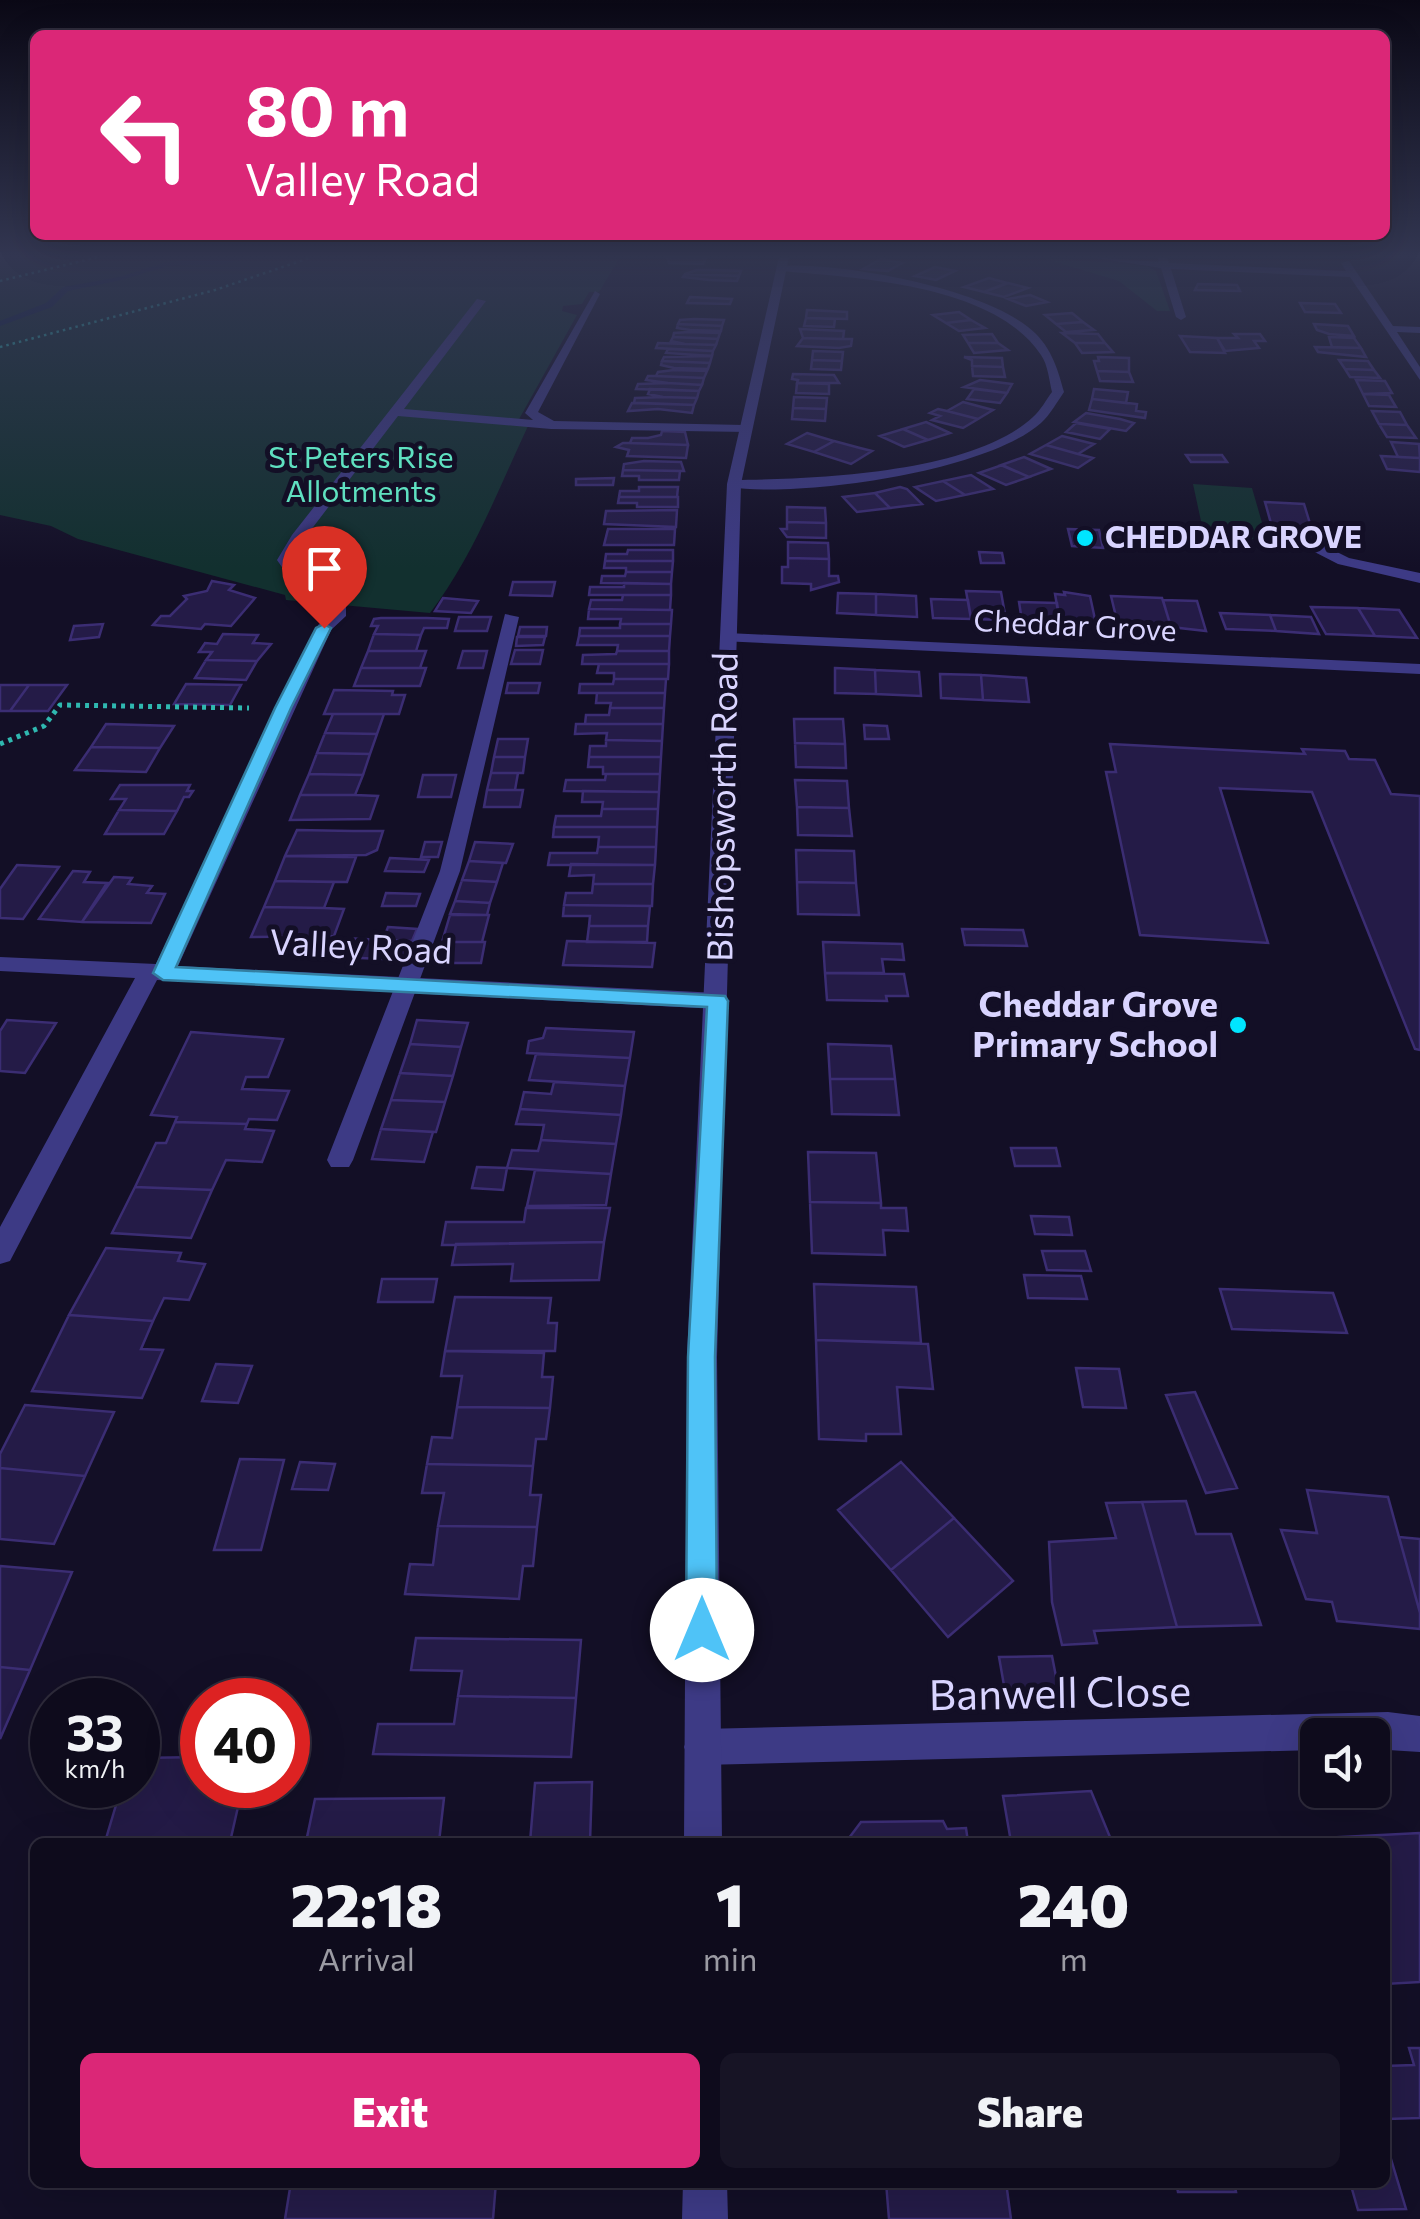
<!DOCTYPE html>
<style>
:root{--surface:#0e0b1c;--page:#171425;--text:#f1f3f6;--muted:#9b9ba3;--line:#2e2b3b;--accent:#db2777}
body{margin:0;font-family:Commissioner,sans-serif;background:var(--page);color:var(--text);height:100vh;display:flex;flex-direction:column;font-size:38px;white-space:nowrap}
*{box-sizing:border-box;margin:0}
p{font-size:32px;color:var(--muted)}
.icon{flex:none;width:55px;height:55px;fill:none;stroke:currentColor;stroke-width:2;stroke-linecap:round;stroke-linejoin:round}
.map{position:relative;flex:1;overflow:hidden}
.details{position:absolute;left:30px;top:1838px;width:1360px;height:350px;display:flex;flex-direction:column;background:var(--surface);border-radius:15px;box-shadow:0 10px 40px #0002,0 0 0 2px var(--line)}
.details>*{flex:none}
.banner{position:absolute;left:30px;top:30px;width:1360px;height:210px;border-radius:15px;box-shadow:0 10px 40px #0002,0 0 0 2px var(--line);background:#db2777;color:#fff;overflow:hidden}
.tools{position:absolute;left:1300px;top:1718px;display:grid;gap:20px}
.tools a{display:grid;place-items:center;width:90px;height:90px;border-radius:15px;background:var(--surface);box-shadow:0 10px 40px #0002,0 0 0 2px var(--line);font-size:50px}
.speed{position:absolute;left:30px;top:1678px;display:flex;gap:20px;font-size:50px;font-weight:700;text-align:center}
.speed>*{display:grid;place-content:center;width:130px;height:130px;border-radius:50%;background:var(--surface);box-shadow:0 10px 40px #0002,0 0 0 2px var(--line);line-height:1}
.speed small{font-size:25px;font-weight:400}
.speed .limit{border:15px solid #d22;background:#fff;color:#111}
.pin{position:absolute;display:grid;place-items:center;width:85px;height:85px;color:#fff;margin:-102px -42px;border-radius:50% 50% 50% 0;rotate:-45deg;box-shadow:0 0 10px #0007}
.pin .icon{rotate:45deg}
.me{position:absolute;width:110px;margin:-55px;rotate:0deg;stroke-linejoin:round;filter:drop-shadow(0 0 8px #0008)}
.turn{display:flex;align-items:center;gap:35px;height:210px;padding:0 50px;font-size:45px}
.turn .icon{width:130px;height:130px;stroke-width:2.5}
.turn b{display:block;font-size:70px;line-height:85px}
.eta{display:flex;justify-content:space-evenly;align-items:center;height:170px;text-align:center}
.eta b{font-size:60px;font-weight:800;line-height:70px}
.cta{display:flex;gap:20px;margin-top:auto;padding:20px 50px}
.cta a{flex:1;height:115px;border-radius:15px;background:var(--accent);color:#fff;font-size:40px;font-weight:800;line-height:115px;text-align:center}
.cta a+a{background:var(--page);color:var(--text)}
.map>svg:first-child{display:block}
.green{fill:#12302f}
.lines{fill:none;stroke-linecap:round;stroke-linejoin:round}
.stream{fill:#0a1f44;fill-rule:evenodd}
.building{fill:#241b47;stroke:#3b2d73;stroke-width:2.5}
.path-far1{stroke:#2fb8b0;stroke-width:2.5;stroke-dasharray:2.5 4;stroke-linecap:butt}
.path{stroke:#2fb8b0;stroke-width:5;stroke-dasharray:4 5;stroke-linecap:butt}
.service{fill:#3d3a85;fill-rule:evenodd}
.minor{fill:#3d3a85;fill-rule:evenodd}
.tertiary{fill:#3d3a85;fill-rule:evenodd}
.route{fill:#4fc3f7;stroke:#337fa1;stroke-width:2.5}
.poi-dot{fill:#00e5ff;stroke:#130f26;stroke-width:4}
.labels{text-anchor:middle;stroke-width:10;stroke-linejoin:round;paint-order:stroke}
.far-park-label{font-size:30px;fill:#5fe0c0;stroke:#130f26}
.far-poi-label{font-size:30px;font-weight:bold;fill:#d9d4ff;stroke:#130f26;text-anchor:start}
.far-street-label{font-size:30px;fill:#d9d4ff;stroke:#130f26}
.street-label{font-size:35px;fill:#d9d4ff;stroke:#130f26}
.poi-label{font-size:35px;font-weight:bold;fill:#d9d4ff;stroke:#130f26;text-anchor:end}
.near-street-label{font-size:42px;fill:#d9d4ff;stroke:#130f26}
</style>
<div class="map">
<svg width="1420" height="2219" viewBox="0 0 1420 2219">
<rect width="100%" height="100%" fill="#130f26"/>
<path class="green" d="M0,257H620L599,292H589L582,304L563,306L562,311L577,315L518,421L528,426C498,490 473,557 430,613L286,600L285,595L78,539L51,526L0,515Z
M1039,257L1147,266L1156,271L1170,311H1157L1119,281Z
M1193,484L1252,488L1267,540L1204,535Z"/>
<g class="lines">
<path class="stream" d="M234,257H244L227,264L168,266L122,280L68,291L52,307L0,326V321L46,303L63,287L119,277L167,262Z"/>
</g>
<path class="building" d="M667,257H702L706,258L703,264L669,263Z
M881,259L902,263L888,271L863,269Z
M935,267L955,271L936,280L915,276Z
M697,270H714L741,271L739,276L685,274Z
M685,274L739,276L737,281L709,280L683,277Z
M989,278L1007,283L984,292L964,287Z
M1008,283L1028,288L1004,297L984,292Z
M1198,284L1237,285L1240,291L1195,290Z
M1030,295L1047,302L1026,306L1008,299Z
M690,297L732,299L730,304L687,303Z
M1300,303L1335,304L1341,313L1305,312Z
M807,310L847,312V319L806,318Z
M959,312L971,320L946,323L933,315Z
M1072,313L1083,322L1056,324L1045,315Z
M806,318L835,319L834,327L804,326Z
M694,319L724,320L722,326L678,324L680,320Z
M971,320L985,328L959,331L946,323Z
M1083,322L1094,330L1066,332L1056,324Z
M678,324L722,326L721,331L690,330L677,328Z
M1314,324L1348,326L1354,336L1329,334L1317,330Z
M800,329L844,331L843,339L803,338Z
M689,332L720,333L718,339L673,337L674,333Z
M1062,333L1098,334L1105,343H1075Z
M992,334L998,343H968L963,335Z
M1234,334H1260L1265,341H1254L1259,348L1225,351L1217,338H1238Z
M1180,336L1217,338L1225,353L1190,352Z
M673,337L718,339L716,345L685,344L671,341Z
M1329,337L1354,338L1361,348L1332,347Z
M803,338L840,339H852L851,346L839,348L797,346Z
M658,343L685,344L716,345L713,351L656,348Z
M968,343H998L1008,350L974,353Z
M1075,343H1105L1113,352L1082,353Z
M1315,347L1361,348L1366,357L1318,352Z
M668,349L713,351L712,356L666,353Z
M813,351L843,352L842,361L812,360Z
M712,356L710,363L662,361L664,357Z
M964,357L1002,358L1003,367L972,366V360Z
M1098,357L1129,358V372L1097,371L1094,361H1099Z
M812,360L842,361L841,370L811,369Z
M1339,360L1368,361L1374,370L1345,369Z
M662,361L710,363L708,369L674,368L661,365Z
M972,366L1003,367L1005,377L973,376Z
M1345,369L1374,370L1380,378L1350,377Z
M674,370L707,371L704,378L656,376L658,372Z
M1097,371L1129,372L1133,382L1100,381Z
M793,374L834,375L839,383H797L798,380L792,379Z
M648,376H656L704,378L702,385L668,383L646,380Z
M980,380L1012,384L1007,393L964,387Z
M1356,380L1385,381L1392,393L1363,394Z
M797,383L829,384V394L796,393Z
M638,384L668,383L702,385L699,391L636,389Z
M650,389L699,391L697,398L663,397L648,394Z
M974,389L1007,393L1000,403L967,399Z
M1094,389L1128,392L1126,403L1092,399Z
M1363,394L1389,395L1396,407L1369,406Z
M794,397L827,398L826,409L793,408Z
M635,398L663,397L697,398L694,405L634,403Z
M1092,399L1137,404L1136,411L1146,412L1145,418L1089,410Z
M963,402L993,410L978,419L947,411Z
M632,403H644L694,405L692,413L658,409L628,411Z
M793,408L826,409L825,421L792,419Z
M938,409L947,411L978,419L963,428L932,420L940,416L930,413Z
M1372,411L1400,412L1407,425L1379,424Z
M1086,413L1120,419L1134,423L1126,431L1074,422Z
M926,422L950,433L928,440L903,429Z
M1076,423L1110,429L1100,439L1066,432Z
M1379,424L1407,425L1416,438L1387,437Z
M903,429L928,440L904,447L880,436Z
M662,431L685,432L688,445L630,443L632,438H648L661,435Z
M807,433L834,441L814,452L787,444Z
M1062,436L1094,444L1078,454L1046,445Z
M834,441L860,448L872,451L851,464L814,452Z
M1391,442L1419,444L1420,458L1398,457Z
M623,443H630L688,445L686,458L627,456L629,450L616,447Z
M1046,445L1078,454L1093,458L1078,468L1030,454Z
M1186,455H1222L1227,462H1191Z
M1381,456L1420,458V472L1387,469Z
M1024,457L1051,469L1029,477L1001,465Z
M644,461L681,462L684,471L623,470L624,464Z
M1002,465L1029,477L1006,485L979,473Z
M623,470L680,471L679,480H639V476H622Z
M971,475L993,489L965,495L943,481Z
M614,478L613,485H576V479Z
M943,481L965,495L936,501L915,487Z
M639,487H678L677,497H619L620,491H639Z
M900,487L907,489L922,504L890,508L875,493Z
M875,493L890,508L857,512L843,497Z
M619,497H678V507H637V503H618Z
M1265,502L1304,504L1312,530L1272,527Z
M787,507L825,508L826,523L787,522Z
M677,510L676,527L604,524L606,511Z
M787,522L826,523V538L787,537L781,529H787Z
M608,529H675L674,545H604Z
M1068,529L1099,530L1103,548L1072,546Z
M788,542L828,543L829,559L788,558Z
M628,550H673V561H605L606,554H627Z
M979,552L1002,553L1004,563H981Z
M788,558L829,559V576H838L839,582L811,590V584L782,583V567H788Z
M605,561H673L672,572H626V568H604Z
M626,572H672L671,584L601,583L602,576H625Z
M212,581L234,585L229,590L255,598L231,626L205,624L201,629L153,625L161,616H170L187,599L184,596L207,591Z
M513,582H555L552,596L510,595Z
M624,583L671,584V595H589L590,587H624Z
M966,591L1001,592L1006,620L971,619Z
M1064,592L1090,596L1096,624L1060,623L1055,594L1065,595Z
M838,593L876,594V615L837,613Z
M876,594L916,596L917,617L876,615Z
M623,595H671L670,610L589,609L591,600H622Z
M1111,596L1162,598L1171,627L1118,625Z
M443,598L478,601L471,613L435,611Z
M931,599L968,600L971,619L933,618Z
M1163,600L1197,601L1206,631L1171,627Z
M1019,602L1057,603L1060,623L1022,621Z
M1311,607L1358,608L1375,636L1326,634Z
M1358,608L1399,610L1417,638L1375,636Z
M589,609L672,610L671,624H620L621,619H588Z
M1220,613L1270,615L1276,631L1226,629Z
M1270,615L1311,617L1319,634L1276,631Z
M459,617H491L487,631H455Z
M381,618H427L449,619L447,628H424L421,635L374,634L378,626H371L374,619Z
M103,624L99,637L70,640L74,626Z
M620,624H671L670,636H579L580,628H620Z
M520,627H547L546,636H518Z
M223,634L258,635L253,643L271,644L257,661L206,660L212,652H199L205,643L217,644Z
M374,634L421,635L416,651H368Z
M579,636H670L669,651H617L618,645H577Z
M517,637H545L543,645L516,646Z
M515,650H543L540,664H511Z
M368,651H426L420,668H361Z
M463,651H487L483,668H458Z
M617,651H669V664H582L583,655L616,654Z
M206,660L257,661L246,680L195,678Z
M599,664H669L668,679H614V673H597Z
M361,668H426L420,686H354Z
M835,668L875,670L876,694L835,693Z
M875,670L919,672L921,696L876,694Z
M940,674L981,675L983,700L941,698Z
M981,675L1026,678L1029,702L983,700Z
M614,679H666L665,693H579L580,684H613Z
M508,683H540L538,693H506Z
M186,684L241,685L230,705L174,704Z
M0,685H29L10,711H0Z
M29,685H67L48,711H10Z
M334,690L393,691L392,695H405L399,714H324Z
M597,693H665L664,708H610L611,703H596Z
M610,708H664L663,724H585L586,715H609Z
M333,714H384L377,734L325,733Z
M794,719H843L845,744L795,743Z
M106,724L174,726L160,748L91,747Z
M576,724H663L662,741L606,740L607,733L575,734Z
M864,725L887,726L889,739H865Z
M325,733L377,734L370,754L317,753Z
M498,739H528L525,757H494Z
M606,740L662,741L661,757H589L590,746H606Z
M795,743L845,744L846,768L796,767Z
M1110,744L1305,754L1302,749L1345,751L1349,759L1375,760L1391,794L1420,796V1050L1415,1049L1312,792L1220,788L1268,943L1140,935L1106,772H1116Z
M91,747L160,748L146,772L75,770Z
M317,753L370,754L363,775L309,774Z
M494,757H525L523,773H491Z
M589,757H661L660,774H603V767H588Z
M491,773H518L515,790H487Z
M309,774L363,775L355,795H300Z
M606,774H660L659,792L564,791L566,780H605Z
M423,775H456L451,797H418Z
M795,780L847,781L849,808L797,807Z
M120,785H190L187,791H193L189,797H184L177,811L119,810L126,799H111Z
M487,790H523L520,807H484Z
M583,791L659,792L658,809H602L603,802H582Z
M300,795H355L378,796L370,819L290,820Z
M797,807L849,808L852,836L798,835Z
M602,809H658L657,827H554L556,816H601Z
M119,810L177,811L164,834H105Z
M554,827H657L656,847H598L599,837H553Z
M297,830L353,831H383L377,850L366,855L285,856Z
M425,842H442L438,857H421Z
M475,842L513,844L506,863L469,861Z
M598,847H656L655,865H548L550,853H597Z
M796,850L854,851L856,883L797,882Z
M285,856L343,857H356L347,882L275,881Z
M390,858L429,860L424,872L385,871Z
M469,861L503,863L497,882L462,880Z
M571,864L655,865L653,884H593L594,875L569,876Z
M17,865L59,867L23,919L0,918V889Z
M73,871L90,872L84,882L107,883L82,922L39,919Z
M114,877L132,878L128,884L152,886L147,893L165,894L151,923L82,922Z
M462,880L497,882L490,903L455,901Z
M275,881L334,882L324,908L264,907Z
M797,882L856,883L859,915L798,914Z
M593,884H653L652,906L564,905L566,893H592Z
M386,893L420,894L416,906H382Z
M455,901L490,903L487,915L450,914Z
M564,905L650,906L648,926H589L590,916H563Z
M264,907L324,908L344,909L334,936L251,937Z
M450,915H489L482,942H442Z
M589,926H648L647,942H587Z
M388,927L417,929L412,941L383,940Z
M962,929L1023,930L1027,946L965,945Z
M325,937L383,940L412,941L405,960L316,956Z
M567,941L655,943L652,967L563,965Z
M442,942H485L481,963H437Z
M823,942L902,944L904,960L882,959L884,973H825Z
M825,973L904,974L908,996H886L887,1001L827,1000Z
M7,1020L56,1023L25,1073L0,1071V1031Z
M417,1020L468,1023L461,1047L410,1044Z
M546,1028L634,1032L630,1058L527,1053L529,1041L543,1038Z
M191,1032L283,1039L268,1077H246L242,1089L289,1091L277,1120L249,1119L247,1124L175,1122L177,1117L151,1115Z
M410,1044L461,1047L453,1076L400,1073Z
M828,1044L891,1046L895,1079H830Z
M536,1054L630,1058L625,1086L529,1080Z
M400,1073L453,1076L445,1102L391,1100Z
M830,1079H895L899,1115L832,1114Z
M554,1082L625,1086L621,1115L520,1109L524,1092L551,1094Z
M391,1100L445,1102L436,1132L381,1129Z
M520,1109L621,1115L616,1144L541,1140L544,1125L516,1124Z
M175,1122L247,1124L245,1129L274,1131L262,1162L226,1160L212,1190L135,1187L156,1143H166Z
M381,1129L433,1132L424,1162L372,1159Z
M541,1140L616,1144L611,1174L507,1168L512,1150L538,1151Z
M1011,1148H1056L1060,1166H1015Z
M808,1152L876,1153L881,1203L810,1202Z
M477,1167L507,1168L503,1190L472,1188Z
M535,1170L611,1174L606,1205L527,1206Z
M135,1187L212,1190L191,1238L112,1233Z
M810,1202L881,1203V1208H906L908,1231L883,1230L885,1255L812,1253Z
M526,1208H610L604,1242L442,1245L446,1222H524Z
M1031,1216L1069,1217L1072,1235L1035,1234Z
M604,1242L599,1280L511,1281L513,1264L452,1265L456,1244Z
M106,1248L181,1253L178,1261L205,1264L189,1300L164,1298L153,1321L69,1315Z
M1042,1251H1085L1091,1271L1047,1270Z
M1024,1275L1081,1276L1087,1299L1028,1298Z
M382,1279H437L433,1302H378Z
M814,1284L916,1287L921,1343L816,1340Z
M1220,1289L1333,1293L1347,1333L1232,1329Z
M455,1297L551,1298L548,1323H557L555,1351H445Z
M69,1315L153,1321L141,1349L163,1350L142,1398L32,1391Z
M816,1340L928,1344L933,1389L897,1387L901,1434H866V1441L819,1439Z
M445,1351L544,1353L542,1377H553L550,1408L457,1407L462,1376H441Z
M216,1364L252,1366L238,1403L202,1401Z
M1076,1368L1119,1369L1126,1408L1083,1407Z
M1195,1392L1237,1488L1206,1493L1166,1395Z
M25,1405L114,1412L85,1476L0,1468V1454Z
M457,1407L550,1408L546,1439H536L533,1466L427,1464L432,1437L452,1438Z
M240,1459L284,1460L261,1550H214Z
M300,1462L335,1464L328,1490L292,1489Z
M901,1462L954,1518L891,1570L838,1510Z
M427,1464L533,1466L530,1495H541L537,1527L438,1526L444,1493H422Z
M0,1468L85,1476L54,1544L0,1539Z
M1307,1490L1388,1497L1420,1613V1629L1337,1621L1332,1602L1306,1599L1281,1530L1317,1533Z
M1186,1501L1196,1534H1231L1261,1625L1177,1627L1142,1502Z
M1142,1502L1177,1627L1094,1631L1097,1643L1062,1645L1052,1602L1049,1542L1116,1538L1106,1503Z
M954,1518L1013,1581L948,1637L891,1570Z
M438,1526L537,1527L533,1566H523L519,1599L405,1594L410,1564L433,1565Z
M1399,1537L1420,1539V1613Z
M0,1566L72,1572L30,1670L0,1667Z
M416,1638L581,1640L576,1698L458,1696L462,1671L411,1670Z
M1052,1656L1059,1692L1005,1691L999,1657Z
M0,1667L30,1670L0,1739Z
M458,1696L576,1698L571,1757L373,1754L378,1724H454Z
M202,1757V1785H243L230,1842H105L122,1785H138V1758Z
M592,1782L590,1842H486H530L535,1783Z
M1091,1791L1112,1842H1011L1003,1796Z
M444,1798L439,1842H306L315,1799Z
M943,1821L947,1829L966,1828L968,1842H846L861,1822Z
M1420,1833V1982L1385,1984V1842H1304L1303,1839Z
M1409,2048H1420V2118L1387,2119L1385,2066L1414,2065Z
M1385,2139L1406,2209L1358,2210L1350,2182H1385Z
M291,2182H496L493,2219H285Z
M886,2182H1006L1011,2219H889Z
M1176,2182H1234L1236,2192H1178Z"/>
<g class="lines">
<path class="path-far1" d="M0,281L98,257
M0,347L215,290L312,257"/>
<path class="path" d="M0,744L44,726L60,705L249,708"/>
<path class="service" d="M595,291L600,294L538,412L554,421L744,425L750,429L748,432L551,429L398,416L304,539L293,560L304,577L346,599V616L330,631H318V625L332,612L330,601L293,583L277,560L292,535L477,299L486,301L404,409L533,420L525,413Z
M1301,539H1311L1349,558L1420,573V583L1338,564L1301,545Z
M505,614L519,617L460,871L353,1160L349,1167H331L327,1160L440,871Z"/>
<path class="minor" d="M1090,257L1159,262L1157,257H1167L1169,263L1346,271L1341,263L1349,261L1393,326L1420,327V333L1397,332L1420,367V380L1350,277L1171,269L1186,317L1181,320L1176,317L1161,268Z
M778,266C840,262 978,287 1028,327C1050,344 1057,366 1064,392C1057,402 1050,415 1041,423C986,472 801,498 729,487V481L734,480C814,479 972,474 1033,417C1041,410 1046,400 1052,392C1049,380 1048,365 1041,355C994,284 858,278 781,271Z
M324,623L332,628L178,966L718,993L730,1001L718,1009L157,980L10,1261L0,1264V1227L135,978L0,971V957L156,964L316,628Z
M727,633L1420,664V674L721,641V635Z
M1388,1712L1420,1716V1752L1372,1749V1735H1318V1750L702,1765L689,1760L684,1747L689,1734L702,1729Z"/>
<path class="tertiary" d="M779,257H789L741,484L717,1357L722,1842H684L687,1357L727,484Z
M683,2182H727L728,2219H682Z"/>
</g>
<linearGradient id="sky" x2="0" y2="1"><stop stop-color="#0a0815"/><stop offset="0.45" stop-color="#333752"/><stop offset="1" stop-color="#333752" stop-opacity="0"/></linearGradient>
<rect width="1420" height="568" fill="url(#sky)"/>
<path class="route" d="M324,624L331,628L291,708L176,967L725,996L728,1001L715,1357L717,1630L713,1641L702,1645L691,1641L686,1630L688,1357L707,1007L163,980L153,973L275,708L316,628Z"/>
<g class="poi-dot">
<circle cx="1085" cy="538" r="10"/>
<circle cx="1238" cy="1025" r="10"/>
</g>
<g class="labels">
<g class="far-park-label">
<text x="361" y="468">St Peters Rise<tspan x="361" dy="34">Allotments</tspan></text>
</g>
<g class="far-poi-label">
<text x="1105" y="548">CHEDDAR GROVE</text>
</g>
<g class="far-street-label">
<text transform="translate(1075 626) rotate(3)" y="10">Cheddar Grove</text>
</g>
<g class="street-label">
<text transform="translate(723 807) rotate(-89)" y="12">Bishopsworth Road</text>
<text transform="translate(361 947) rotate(3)" y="12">Valley Road</text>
</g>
<g class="poi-label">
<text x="1218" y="1017">Cheddar Grove<tspan x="1218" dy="40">Primary School</tspan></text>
</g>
<g class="near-street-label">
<text transform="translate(1060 1693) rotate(-1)" y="15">Banwell Close</text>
</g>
</g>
</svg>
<div class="tools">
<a><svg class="icon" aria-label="sound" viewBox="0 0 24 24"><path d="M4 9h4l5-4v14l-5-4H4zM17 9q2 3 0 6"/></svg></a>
</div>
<div class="speed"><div>33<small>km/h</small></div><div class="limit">40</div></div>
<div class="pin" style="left:324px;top:628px;background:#d93025"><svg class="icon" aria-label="arrive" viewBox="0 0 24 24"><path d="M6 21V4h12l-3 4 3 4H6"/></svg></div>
<svg class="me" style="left:702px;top:1630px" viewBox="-20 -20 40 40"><circle r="19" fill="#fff"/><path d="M0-13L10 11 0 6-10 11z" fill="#4fc3f7"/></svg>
<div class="banner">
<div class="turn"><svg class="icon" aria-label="left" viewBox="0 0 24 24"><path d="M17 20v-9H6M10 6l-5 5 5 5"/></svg><div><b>80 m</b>Valley Road</div></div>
</div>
<section class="details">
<div class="eta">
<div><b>22:18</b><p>Arrival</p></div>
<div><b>1</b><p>min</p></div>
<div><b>240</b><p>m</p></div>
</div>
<div class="cta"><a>Exit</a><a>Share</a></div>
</section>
</div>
